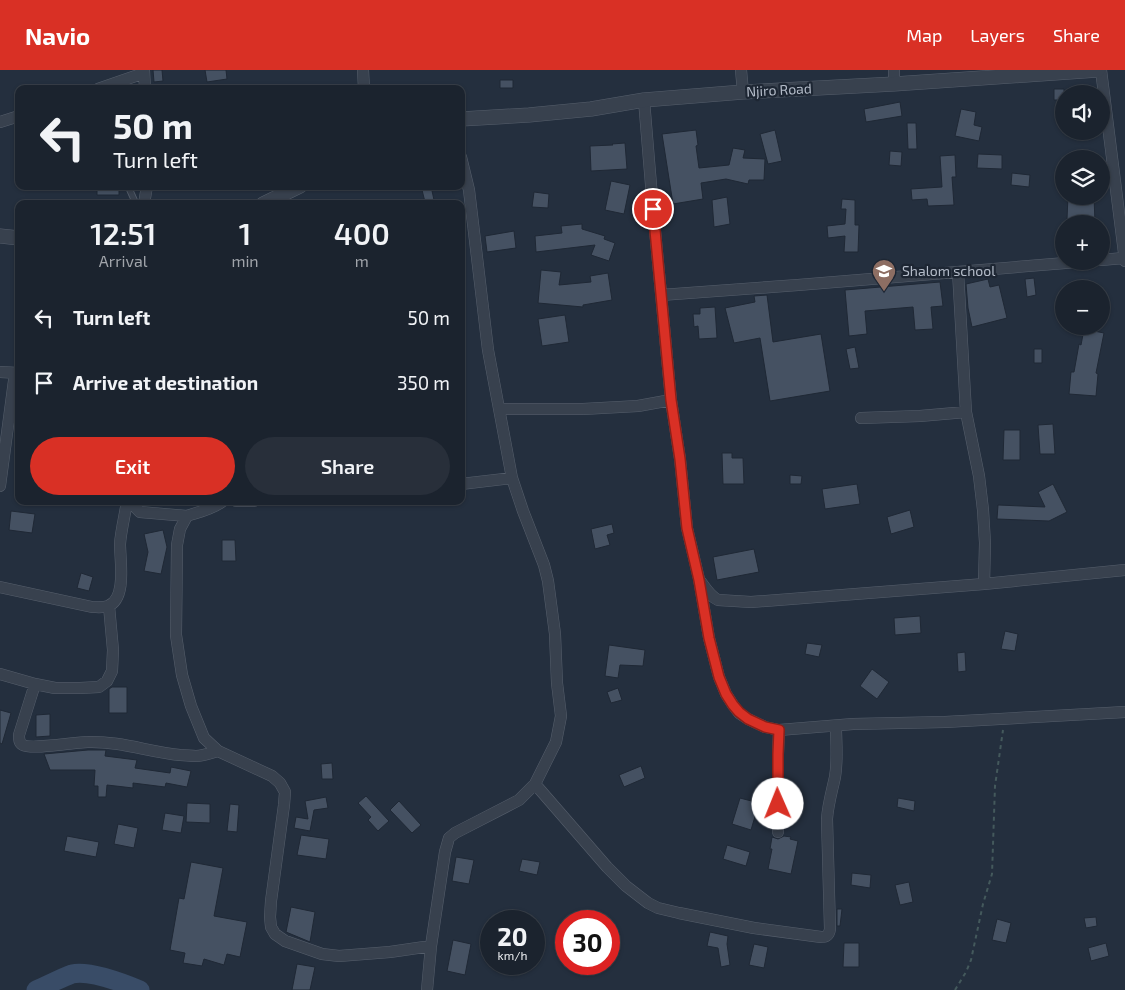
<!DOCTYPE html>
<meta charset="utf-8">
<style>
:root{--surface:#1b232e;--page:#282f3a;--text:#f1f3f6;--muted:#a0a4aa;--line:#39404a;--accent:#d93025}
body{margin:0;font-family:"Exo 2",sans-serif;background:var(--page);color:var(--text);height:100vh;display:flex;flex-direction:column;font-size:19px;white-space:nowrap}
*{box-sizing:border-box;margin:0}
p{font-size:16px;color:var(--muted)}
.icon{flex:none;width:28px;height:28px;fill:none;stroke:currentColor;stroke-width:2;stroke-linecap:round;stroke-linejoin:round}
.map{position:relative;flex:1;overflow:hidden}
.drawer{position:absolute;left:15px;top:130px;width:450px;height:305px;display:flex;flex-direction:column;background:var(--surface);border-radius:10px;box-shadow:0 1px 4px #0004,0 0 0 1px var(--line)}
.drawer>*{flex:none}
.top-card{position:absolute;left:15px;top:15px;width:450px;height:105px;border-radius:10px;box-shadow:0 1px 4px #0004,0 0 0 1px var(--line);background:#1b232e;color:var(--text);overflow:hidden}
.controls{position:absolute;left:1055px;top:15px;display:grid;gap:10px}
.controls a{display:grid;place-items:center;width:55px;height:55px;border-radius:50%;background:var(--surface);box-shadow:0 1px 4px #0004,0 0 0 1px var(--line);font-size:25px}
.speed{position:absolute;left:480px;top:840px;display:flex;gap:10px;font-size:25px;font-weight:700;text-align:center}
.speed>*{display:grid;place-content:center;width:65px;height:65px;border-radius:50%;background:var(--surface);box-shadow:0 1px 4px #0004,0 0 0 1px var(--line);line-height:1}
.speed small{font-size:12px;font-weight:400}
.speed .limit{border:8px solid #d22;background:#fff;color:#111}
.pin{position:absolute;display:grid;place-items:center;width:42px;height:42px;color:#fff;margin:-21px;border:2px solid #fff;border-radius:50%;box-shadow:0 1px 5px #0007}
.me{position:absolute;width:55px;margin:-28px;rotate:359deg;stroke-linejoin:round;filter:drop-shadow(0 0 4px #0008)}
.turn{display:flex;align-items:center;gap:18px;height:105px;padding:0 15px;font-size:22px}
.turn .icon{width:65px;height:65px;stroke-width:2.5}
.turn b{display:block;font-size:35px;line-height:42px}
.eta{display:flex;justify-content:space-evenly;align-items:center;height:85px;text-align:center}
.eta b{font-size:30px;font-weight:600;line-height:35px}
.cta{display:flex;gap:10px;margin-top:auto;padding:10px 15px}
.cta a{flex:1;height:58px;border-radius:30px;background:var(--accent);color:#fff;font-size:20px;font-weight:600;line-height:58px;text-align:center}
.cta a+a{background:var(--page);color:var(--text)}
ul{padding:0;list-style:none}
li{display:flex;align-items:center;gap:15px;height:65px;padding:0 15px}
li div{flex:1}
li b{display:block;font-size:19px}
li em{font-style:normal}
header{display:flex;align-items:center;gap:30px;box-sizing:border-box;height:70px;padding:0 25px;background:var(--accent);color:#fff}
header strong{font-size:24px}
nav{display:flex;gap:28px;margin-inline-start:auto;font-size:18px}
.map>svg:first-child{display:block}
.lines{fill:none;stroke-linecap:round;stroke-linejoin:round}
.river{stroke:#394c67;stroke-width:19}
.building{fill:#455162;stroke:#1f2835}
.service-casing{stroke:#565f6c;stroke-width:7}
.minor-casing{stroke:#565f6c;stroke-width:12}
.tertiary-casing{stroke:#565f6c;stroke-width:15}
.path{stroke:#44595c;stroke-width:2;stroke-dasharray:4 4;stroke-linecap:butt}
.service{stroke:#38414e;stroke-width:5.5}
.minor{stroke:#38414e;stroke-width:11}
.tertiary{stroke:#38414e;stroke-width:14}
.route-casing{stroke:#8d1f18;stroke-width:12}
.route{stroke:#d93025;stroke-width:9}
.labels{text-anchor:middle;stroke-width:4.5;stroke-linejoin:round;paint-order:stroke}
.street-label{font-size:14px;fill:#b4bcc9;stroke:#1d2633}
.poi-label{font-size:14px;fill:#b4bcc9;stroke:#1d2633;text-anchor:start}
</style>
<header>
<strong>Navio</strong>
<nav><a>Map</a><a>Layers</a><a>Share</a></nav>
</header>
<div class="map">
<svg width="1125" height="920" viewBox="0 0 1125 920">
<rect width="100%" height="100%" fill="#242f3e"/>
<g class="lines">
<path class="river" d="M36,920C48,915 61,908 72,904C90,900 123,913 140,920"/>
</g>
<path class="building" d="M153,0H162L163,11L154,12Z
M205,0H226L227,9L207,12Z
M500,10H513V18H500Z
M1054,19H1064V30H1054Z
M900,32L902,46L866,52L864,39Z
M961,39L976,42L974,55L982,57L979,71L955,66Z
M907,53H916L917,79H908Z
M696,60L698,75L696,76L699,98L729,95L733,78L745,80L743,88L765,89L764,110H749L748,114L726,109L701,113L703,129L673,134L662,64Z
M775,60L782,91L768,94L760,64Z
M625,73L627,99L591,101L590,76L613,75L612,74Z
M890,81L902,82L901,96L889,95Z
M978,84L1002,85V99L977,98Z
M955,85L956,107H952L954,135L928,136L927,129L912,130L911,119L942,117L940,86Z
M1012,103L1030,105L1029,117L1011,115Z
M611,111L630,115L624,144L605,140Z
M97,116H119V125H97Z
M421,116H431L434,130L425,132Z
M534,122L549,124L548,138L532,137Z
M1068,126H1094L1095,153H1090V154H1076V149H1067Z
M727,127L730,154L714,157L712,130Z
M842,129L855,130V155H859L858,182H844L845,166L828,168L827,156L845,154L846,139H841Z
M582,154V159L605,166L604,169L615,173L609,191L591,185L595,175L536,182L535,166L562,163L561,156Z
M514,161L516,178L487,182L485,166Z
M541,200L561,202L559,215L591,212L590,206L608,203L612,230L583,235V237L538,233Z
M1034,208L1036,225L1027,227L1025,209Z
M988,209L990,217L999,215L1007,248L972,257L968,238L966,214Z
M940,212L943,236L931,237L933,259L915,260L913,237L865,241L867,264L849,266L845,220Z
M767,225L773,272L821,264L830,321L770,331L760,268L734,273L725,238L755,232L754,226Z
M715,237L717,268L699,269L698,256L694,257L693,244H700V238Z
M565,245L569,272L542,276L538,249Z
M1084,259L1104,263L1096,303L1098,304L1096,326L1069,324L1071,302H1074L1079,274L1081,275Z
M855,277L859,298L850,299L846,279Z
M1034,279H1042V293H1034Z
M1053,354L1055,384H1040L1038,355Z
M1004,360H1020V390H1003Z
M722,383H732V388H743L744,414H723Z
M790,405L802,406L801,414H790Z
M857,414L860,434L825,439L822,419Z
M1053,414L1067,442L1049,451L997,449L998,435L1045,437L1038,422Z
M910,440L914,457L891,464L887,447Z
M11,441L35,444L32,463L9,460Z
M612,454L614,463L607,465L610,475L595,479L591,459Z
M163,460L167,477L161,504L144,501L148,482L144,464Z
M222,470H235L236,491H222Z
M754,479L759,502L717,510L713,487Z
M81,503L93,507L89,521L77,518Z
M920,546L921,563L895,565L894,548Z
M1005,561L1018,564L1015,581L1001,579Z
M807,573L822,575L819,587L805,584Z
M609,575L645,580L643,596L620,595L618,608L605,606Z
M965,582L966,601L958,602L957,583Z
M872,599L889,612L877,629L860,616Z
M112,617H127V643H109V619Z
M618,618L622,630L611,633L607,622Z
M0,640L11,643L2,674L0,673Z
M50,644V666L36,667V645Z
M88,680H106L105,686L137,690L135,698L170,703L171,697L191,701L187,717L166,713L165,717L133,713V718L107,715L106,727H98V716H94L95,700H50L44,684Z
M332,693L333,709H322L321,694Z
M641,696L645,708L624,717L619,705Z
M366,726L389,751L378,761L368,750L371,747L358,733Z
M326,727L328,738L314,740L310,761L294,758L296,747L308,749L305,731Z
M740,728L759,733L751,760L732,754Z
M898,728L915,731L914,741L897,737Z
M399,731L421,755L412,763L390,740Z
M187,733L210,734V753L186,752Z
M230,734L239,735L237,762L227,761Z
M165,743L184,746L181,763L162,760Z
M118,754L138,758L134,778L114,774Z
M301,765L329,769L326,789L297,785Z
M67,766L99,772L96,787L64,781Z
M784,766L791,767L790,769L798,771L791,804L768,799L772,779H770L772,767L778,769Z
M727,775L750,782L746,796L723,789Z
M456,787L474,790L469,814L452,811Z
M522,789L540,792L537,805L519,801Z
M191,792L223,798L214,846L247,852L240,887L227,884L224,895L204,889L202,896L183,893L185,883L170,880L179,828L184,829Z
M852,803L871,805L870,818L851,815Z
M909,812L913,832L900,835L895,815Z
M291,837L315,842L310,872L286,862Z
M837,839H842L840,856H837Z
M1096,847L1097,856L1086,858L1084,848Z
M997,849L1011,853L1006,873L992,870Z
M710,862L728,866L727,874L730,895L721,897L718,878L707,876Z
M453,870L471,874L465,905L447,901Z
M844,873H859V897H843Z
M1106,873L1109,886L1091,891L1088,878Z
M754,874L768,877L764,898L749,895Z
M297,894L315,897L310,920H292Z"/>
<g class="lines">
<g class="service-casing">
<path id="service" d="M128,116L136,134"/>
</g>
<g class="minor-casing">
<path id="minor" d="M144,0L145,19
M363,0L364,19
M741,0L743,22
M894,0V14
M1101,0L1125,191
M98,19L144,3
M644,30L653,139L671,330L680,389L687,458L699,509L709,568L719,607L726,624L733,635L739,643L748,649L765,657L779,660L853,654L945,652L1125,642
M0,52L19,46
M144,134L147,116
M1101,190L1124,188
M958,202L966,342L979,406L983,440L985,473L984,514
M661,225L798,215L1090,191
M0,302L19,303
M499,339H583L638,336L671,330
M861,348L920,346L966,342
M461,414L512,408
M0,416L15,303
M129,431L140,442L187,446
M223,431C213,439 199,442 187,446L180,459L177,475L176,565L182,605L191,636L204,668L218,681L272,706L280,713L285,722L284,735L271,831L270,847L271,857L275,864L285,871L322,884L339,886L390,882L431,876
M236,431H254
M701,512C706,519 710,526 718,530L751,532L984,514L1125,500
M0,517L92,537C97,537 103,538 108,536C127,529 120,490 120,474C121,460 125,445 127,431
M0,604L35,614L55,618H80L99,617L107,611L112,601L113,580L109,536
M35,614L19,665C19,669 19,673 23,675C32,680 76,672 88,672C120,671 149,682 180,685C185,685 191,686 196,686C203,686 211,683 218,681
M535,714L607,797L626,816L648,833L658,838L679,843L754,858L821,867C827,867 829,865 830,859L827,749C828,734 832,721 835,707C838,690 836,672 836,656
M778,762V685L779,660
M427,920L431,876L445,782L449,768L455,763L519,730L535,714L556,672L561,646L557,613L555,564L548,511L544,495L523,441L512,408L488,280L469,120L461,87"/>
</g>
<g class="tertiary-casing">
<path id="tertiary" d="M461,49L529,45L591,39L644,30L743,22L894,14L1098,0
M263,134L300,116
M0,166L19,168"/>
</g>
<path class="path" d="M955,920L966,902L971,890L983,834L992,804L995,716L1003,660"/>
<use href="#service" class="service"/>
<use href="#minor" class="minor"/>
<use href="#tertiary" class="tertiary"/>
</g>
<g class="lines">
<g class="route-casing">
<path id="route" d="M653,139L671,330L680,389L687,458L699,510L709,568L719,607L726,624L733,635L739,642L748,649L765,657L779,660L778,684V734"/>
</g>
<use href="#route" class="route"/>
</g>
<defs>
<g id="school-pin" transform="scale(1.25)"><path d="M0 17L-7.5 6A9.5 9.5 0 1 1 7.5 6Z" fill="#8d6e63" stroke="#1d2633"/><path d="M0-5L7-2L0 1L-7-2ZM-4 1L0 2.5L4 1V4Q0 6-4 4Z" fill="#fff"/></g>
</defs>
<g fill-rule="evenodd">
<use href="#school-pin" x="884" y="201"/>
</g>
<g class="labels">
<g class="street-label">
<text transform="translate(779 20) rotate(-3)" y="5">Njiro Road</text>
</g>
<g class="poi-label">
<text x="902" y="206">Shalom school</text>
</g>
</g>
</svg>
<div class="controls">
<a><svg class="icon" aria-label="sound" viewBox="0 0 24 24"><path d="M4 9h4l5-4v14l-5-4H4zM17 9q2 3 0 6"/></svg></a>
<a><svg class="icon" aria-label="layers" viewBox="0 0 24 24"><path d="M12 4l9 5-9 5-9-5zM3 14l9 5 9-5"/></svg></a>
<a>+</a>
<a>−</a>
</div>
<div class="speed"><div>20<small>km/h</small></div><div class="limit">30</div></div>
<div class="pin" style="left:653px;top:139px;background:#d93025"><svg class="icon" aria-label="arrive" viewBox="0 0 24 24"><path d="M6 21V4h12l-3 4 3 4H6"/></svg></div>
<svg class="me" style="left:778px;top:734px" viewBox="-20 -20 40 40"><circle r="19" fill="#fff"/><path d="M0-13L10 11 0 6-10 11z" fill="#d93025"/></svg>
<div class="top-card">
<div class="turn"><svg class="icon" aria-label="left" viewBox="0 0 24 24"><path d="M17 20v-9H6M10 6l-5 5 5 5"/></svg><div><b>50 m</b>Turn left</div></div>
</div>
<section class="drawer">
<div class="eta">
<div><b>12:51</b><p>Arrival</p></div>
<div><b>1</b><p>min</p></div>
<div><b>400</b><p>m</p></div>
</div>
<ul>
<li><svg class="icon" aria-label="left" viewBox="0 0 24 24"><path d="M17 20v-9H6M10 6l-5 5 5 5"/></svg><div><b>Turn left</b></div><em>50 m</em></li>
<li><svg class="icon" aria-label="arrive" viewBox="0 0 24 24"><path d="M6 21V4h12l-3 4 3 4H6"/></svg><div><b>Arrive at destination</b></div><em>350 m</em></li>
</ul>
<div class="cta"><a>Exit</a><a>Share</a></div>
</section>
</div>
